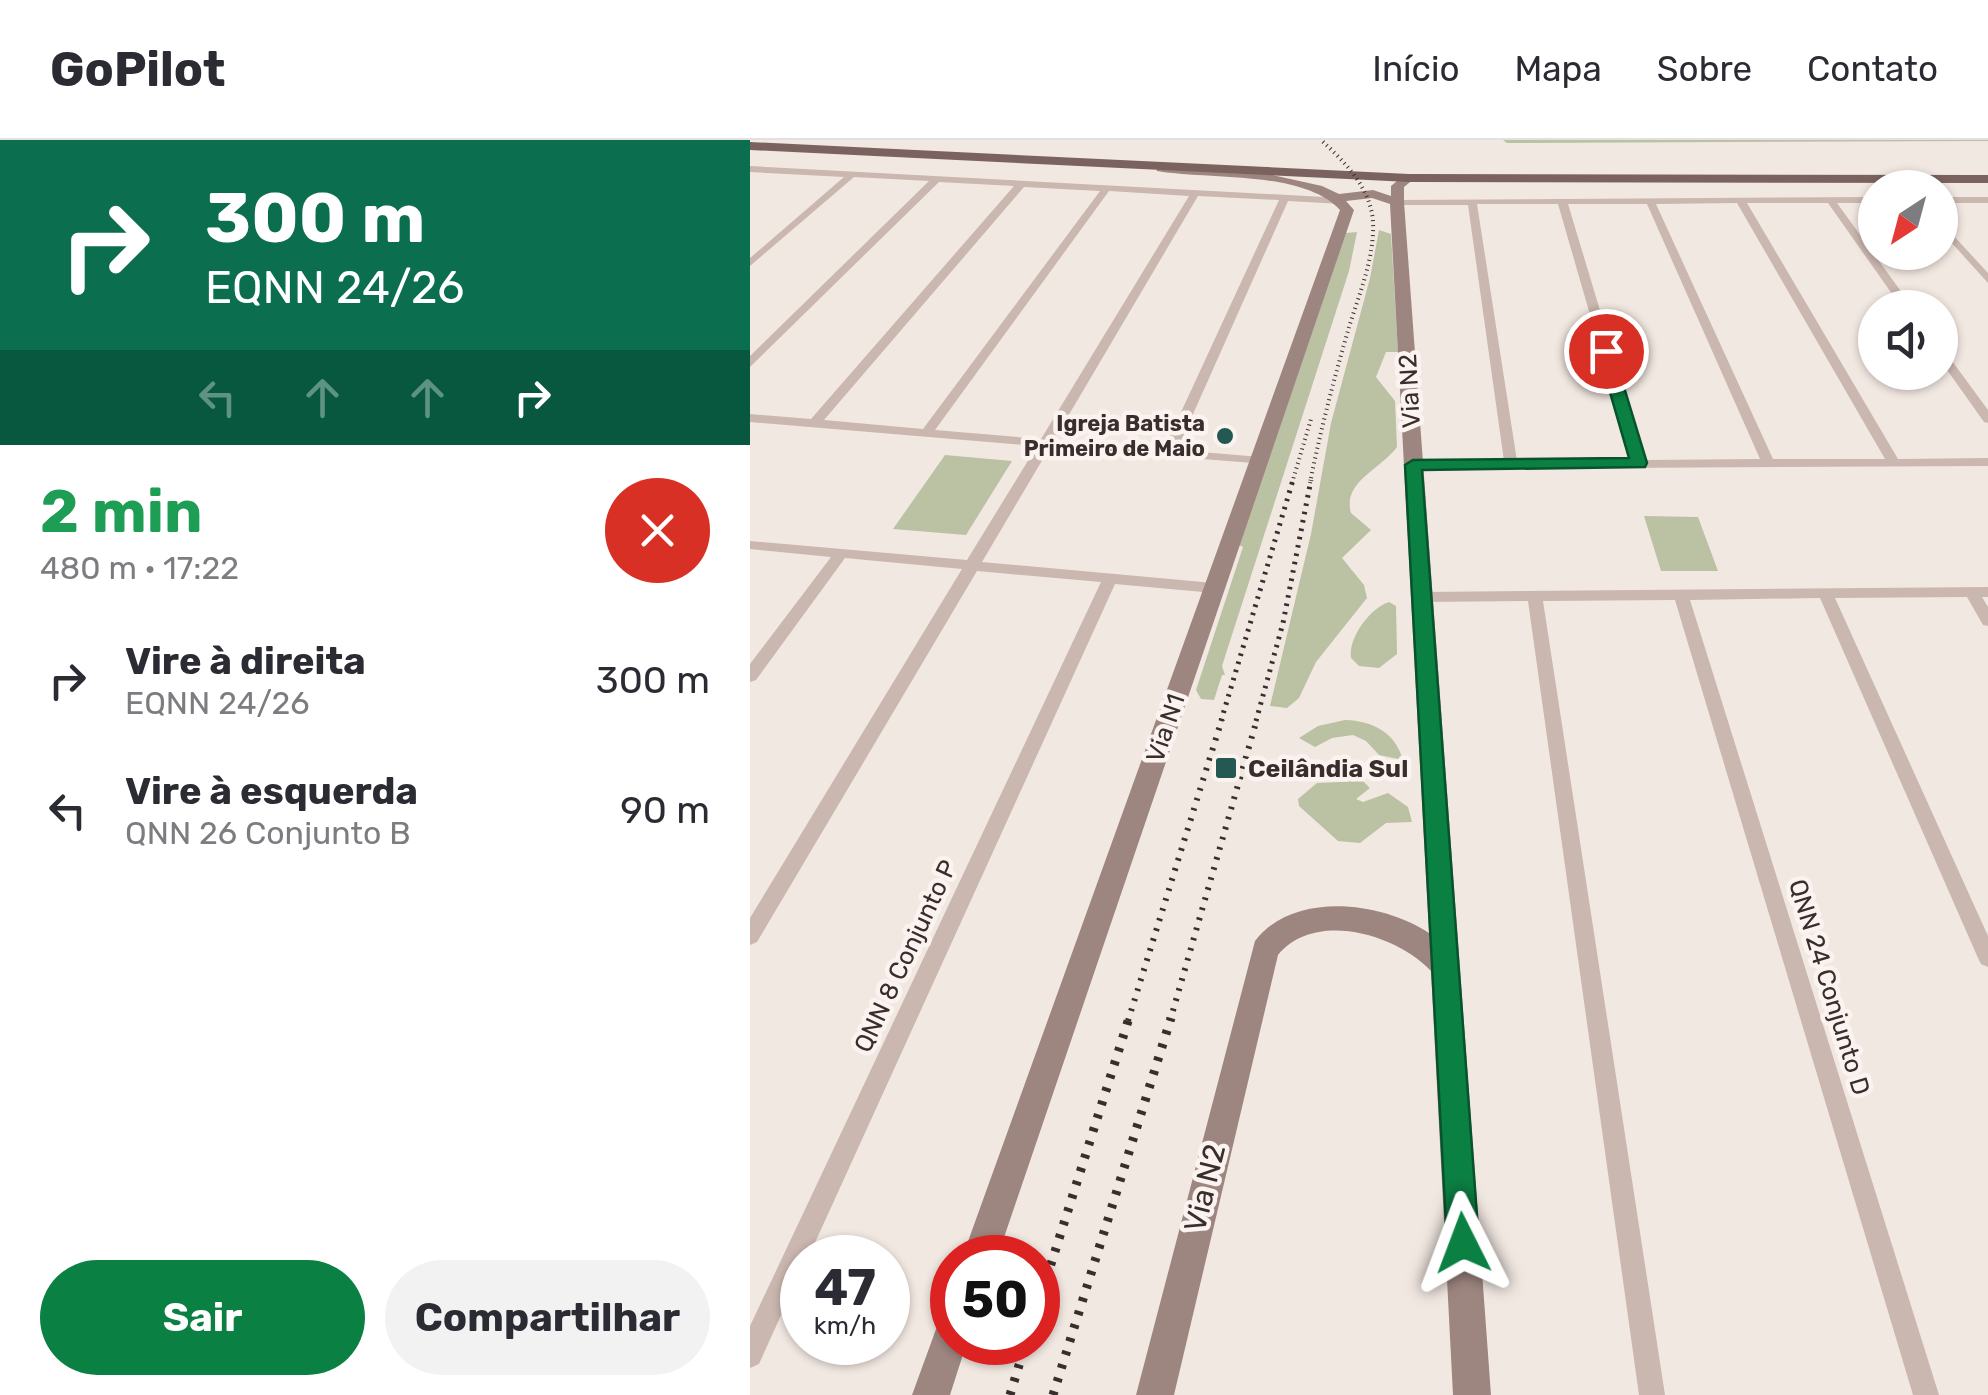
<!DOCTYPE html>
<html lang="pt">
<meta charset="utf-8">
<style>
:root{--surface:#fff;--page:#f2f2f3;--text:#2b2b33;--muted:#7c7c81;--line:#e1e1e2;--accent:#0b8043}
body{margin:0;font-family:Rubik,sans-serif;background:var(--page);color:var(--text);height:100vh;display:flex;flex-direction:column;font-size:38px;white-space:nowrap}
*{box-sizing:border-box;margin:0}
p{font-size:32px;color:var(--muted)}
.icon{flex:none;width:55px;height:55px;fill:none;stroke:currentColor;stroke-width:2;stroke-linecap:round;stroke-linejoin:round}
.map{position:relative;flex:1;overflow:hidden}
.details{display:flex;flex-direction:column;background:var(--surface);width:750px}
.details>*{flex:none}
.top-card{background:#0b6e4f;color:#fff;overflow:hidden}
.needle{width:65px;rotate:216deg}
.controls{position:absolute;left:1108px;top:30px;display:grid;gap:20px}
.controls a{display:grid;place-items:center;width:100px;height:100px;border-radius:50%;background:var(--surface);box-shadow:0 2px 8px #0004;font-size:50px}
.speed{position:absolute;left:30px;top:1095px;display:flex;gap:20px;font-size:50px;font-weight:700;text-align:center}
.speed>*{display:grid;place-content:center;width:130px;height:130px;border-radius:50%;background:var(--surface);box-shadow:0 2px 8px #0004;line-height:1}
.speed small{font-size:25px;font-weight:400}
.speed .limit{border:15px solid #d22;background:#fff;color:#111}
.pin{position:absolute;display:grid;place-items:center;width:85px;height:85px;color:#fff;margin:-42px;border:5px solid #fff;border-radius:50%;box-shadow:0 2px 10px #0007}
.me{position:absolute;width:110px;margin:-55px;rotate:357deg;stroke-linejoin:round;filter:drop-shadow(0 0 8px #0008)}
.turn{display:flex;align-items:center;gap:35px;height:210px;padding:0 40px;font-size:45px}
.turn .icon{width:130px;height:130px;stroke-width:2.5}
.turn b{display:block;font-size:70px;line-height:85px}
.lanes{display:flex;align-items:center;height:95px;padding:0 40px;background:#0003;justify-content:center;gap:50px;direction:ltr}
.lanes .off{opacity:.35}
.round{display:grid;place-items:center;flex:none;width:105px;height:105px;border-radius:52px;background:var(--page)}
.summary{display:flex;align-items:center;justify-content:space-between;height:170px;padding:0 40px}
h1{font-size:60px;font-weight:700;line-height:75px;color:#1e9e55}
.primary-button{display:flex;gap:20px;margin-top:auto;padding:20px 40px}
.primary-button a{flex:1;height:115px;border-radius:60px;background:var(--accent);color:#fff;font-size:40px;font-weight:700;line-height:115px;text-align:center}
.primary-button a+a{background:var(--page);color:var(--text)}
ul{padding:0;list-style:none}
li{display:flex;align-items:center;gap:30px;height:130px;padding:0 40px}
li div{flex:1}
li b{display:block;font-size:38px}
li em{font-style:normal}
header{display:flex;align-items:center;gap:60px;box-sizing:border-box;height:140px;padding:0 50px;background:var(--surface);border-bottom:2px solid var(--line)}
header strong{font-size:48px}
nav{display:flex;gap:55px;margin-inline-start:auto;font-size:35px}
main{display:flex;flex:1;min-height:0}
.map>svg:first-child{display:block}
.green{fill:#bbc1a3}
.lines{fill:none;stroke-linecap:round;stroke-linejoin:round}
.street{fill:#cab7af;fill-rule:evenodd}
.secondary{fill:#9e8680;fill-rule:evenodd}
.primary{fill:#7a635f;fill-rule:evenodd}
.rail-far3{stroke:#392e2c;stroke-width:4;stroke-dasharray:1 4;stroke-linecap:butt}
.rail-far2{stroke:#392e2c;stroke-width:5;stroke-dasharray:2.5 6;stroke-linecap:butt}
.rail-far1{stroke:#392e2c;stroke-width:6;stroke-dasharray:2.5 8;stroke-linecap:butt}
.rail{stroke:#392e2c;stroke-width:9;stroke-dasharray:4 10;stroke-linecap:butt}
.route{fill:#0b8043;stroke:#07532c;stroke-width:2.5}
.poi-dot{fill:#245853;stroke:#faf3ef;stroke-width:4}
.labels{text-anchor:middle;stroke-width:9;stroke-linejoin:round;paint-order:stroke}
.far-poi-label{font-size:22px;font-weight:bold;fill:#392e2c;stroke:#faf3ef;text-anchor:end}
.street-label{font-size:25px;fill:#392e2c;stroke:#faf3ef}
.poi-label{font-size:25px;font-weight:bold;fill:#392e2c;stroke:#faf3ef;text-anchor:start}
.near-street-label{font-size:30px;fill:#392e2c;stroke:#faf3ef}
</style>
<header>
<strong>GoPilot</strong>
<nav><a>Início</a><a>Mapa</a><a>Sobre</a><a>Contato</a></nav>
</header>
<main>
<section class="details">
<div class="top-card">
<div class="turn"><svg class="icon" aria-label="right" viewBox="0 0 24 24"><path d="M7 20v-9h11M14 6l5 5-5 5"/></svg><div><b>300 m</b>EQNN 24/26</div></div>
<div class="lanes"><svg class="icon off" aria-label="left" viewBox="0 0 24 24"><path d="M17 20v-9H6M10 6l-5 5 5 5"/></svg><svg class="icon off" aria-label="ahead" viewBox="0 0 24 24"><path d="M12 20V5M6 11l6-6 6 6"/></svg><svg class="icon off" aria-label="ahead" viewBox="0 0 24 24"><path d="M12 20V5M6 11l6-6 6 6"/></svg><svg class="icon" aria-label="right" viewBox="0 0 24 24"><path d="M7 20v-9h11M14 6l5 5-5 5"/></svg></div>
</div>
<div class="summary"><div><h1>2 min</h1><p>480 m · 17:22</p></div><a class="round" style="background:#d93025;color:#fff"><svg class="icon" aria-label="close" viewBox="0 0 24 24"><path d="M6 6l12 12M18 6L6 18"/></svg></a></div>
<ul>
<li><svg class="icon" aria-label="right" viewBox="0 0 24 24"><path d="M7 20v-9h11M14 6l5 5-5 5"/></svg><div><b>Vire à direita</b><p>EQNN 24/26</p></div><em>300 m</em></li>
<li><svg class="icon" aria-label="left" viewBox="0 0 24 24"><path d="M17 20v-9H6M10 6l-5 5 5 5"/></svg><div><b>Vire à esquerda</b><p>QNN 26 Conjunto B</p></div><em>90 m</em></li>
</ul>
<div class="primary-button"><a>Sair</a><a>Compartilhar</a></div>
</section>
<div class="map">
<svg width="1238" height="1255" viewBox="0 0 1238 1255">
<rect width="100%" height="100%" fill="#f2e8e2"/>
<path class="green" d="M753,0H1238V1L757,3Z
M629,90L641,94L648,212H636L626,237L645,261L647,307C631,329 592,342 601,373L621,390L592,418L614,445L617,458L566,522L549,558L537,568L520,566L561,394L581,283L620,138Z
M607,92L599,131L472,526L475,535H472L464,560L451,559L446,550L493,407L489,405L596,93Z
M195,315L262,321L216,395L143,389Z
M894,376L948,377L968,431H911Z
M639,462L646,466L647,514L629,528L609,526L601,518C598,498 620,468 639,462Z
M595,580C623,581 645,592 653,620L629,615L616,601L603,595L582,598L565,607L549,598L568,586Z
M613,641L620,648L606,659L613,662L638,653L658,667L662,682L636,683L610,703L588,701L549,666L548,659L567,643Z"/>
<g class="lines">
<path class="street" d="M0,26L592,58L597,61L592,64L538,61L427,310L511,317L516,318V324L300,307L232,422L464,443L471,448L464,453L365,444L58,1118H52V1129L9,1224L0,1228V1186L351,442L227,431L7,802L0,805V778L212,429L95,418L6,540L0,542V524L81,417L0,409V401L217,420L287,306L0,282V274L61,279L264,46L189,42L0,227V216L179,41L104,37L0,126V118L94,37L0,32ZM274,47L350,51L173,289L74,280ZM359,51L439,56L291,299L185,290ZM448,56L529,60L414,309L304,300Z
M1125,57V63H1087L1163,168H1152L1078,63H997L1148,319L1238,318V326L663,329L656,325L663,321H754L718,65H647L642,62L644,60ZM987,63L1135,319H1023L906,64ZM727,64H808L882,320L767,321ZM818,64H897L1010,319L895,320Z
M1190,57H1238V63H1190Z
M1190,81L1238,133V143L1190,90Z
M1190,209L1194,210L1238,270V283L1234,282L1190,220Z
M1238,447V457H1232L1238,467V486L1233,485L1217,457L1085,458L1238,796V827L1231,824L1228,818L1070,458L940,460L1189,1255H1163L925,460L793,461L915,1255H889L778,461L672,462L664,457L672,452Z"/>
<path class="secondary" d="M412,24L513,33L572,46L589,54L623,50L641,56V46L654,35L665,38L654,47V62L741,1255H703L681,831C646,794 565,770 528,815L424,1255H386L505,801C543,751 631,761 679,793L640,64L622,58L596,61L604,70L247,1118H212L590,70C553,30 459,40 407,31L406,28Z
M202,1176V1202H217L200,1255H162L189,1181Z"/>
<path class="primary" d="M0,2L659,34L1238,35V43L659,42L0,10Z"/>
<path class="rail-far3" d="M542,343L562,276
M560,343C570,292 583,243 597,194C607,159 625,119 623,82C621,48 594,21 571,0"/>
<path class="rail-far2" d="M471,581L543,340
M506,581L533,483L561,340"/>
<path class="rail-far1" d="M378,881L472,579
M420,881L507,579"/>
<path class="rail" d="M288,1165L379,878
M260,1255L276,1202
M303,1255L421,878"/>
</g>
<path class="route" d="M856,207L863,211L897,323L895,327L672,330L729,1103L724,1114L713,1119L702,1114L697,1103L655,325L663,320L879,318L848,211Z"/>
<g class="poi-dot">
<circle cx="475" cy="296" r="10"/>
<rect x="464" y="616" width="24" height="24" rx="5"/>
</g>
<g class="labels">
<g class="far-poi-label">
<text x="455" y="291">Igreja Batista<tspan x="455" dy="25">Primeiro de Maio</tspan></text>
</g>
<g class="street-label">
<text transform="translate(659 251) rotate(-93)" y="9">Via N2</text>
<text transform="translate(415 588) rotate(-71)" y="9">Via N1</text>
<text transform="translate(155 816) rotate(-65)" y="9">QNN 8 Conjunto P</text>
<text transform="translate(1080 847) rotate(73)" y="9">QNN 24 Conjunto D</text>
</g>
<g class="poi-label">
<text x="498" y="637">Ceilândia Sul</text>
</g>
<g class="near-street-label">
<text transform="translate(455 1048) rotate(-76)" y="10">Via N2</text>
</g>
</g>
</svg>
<div class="controls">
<a><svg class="needle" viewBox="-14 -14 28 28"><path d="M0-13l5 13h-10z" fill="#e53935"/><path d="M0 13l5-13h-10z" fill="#7c7c81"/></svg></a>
<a><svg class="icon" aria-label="sound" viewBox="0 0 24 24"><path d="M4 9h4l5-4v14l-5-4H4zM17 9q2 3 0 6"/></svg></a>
</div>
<div class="speed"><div>47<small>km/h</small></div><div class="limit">50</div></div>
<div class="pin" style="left:856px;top:211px;background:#d93025"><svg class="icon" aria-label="arrive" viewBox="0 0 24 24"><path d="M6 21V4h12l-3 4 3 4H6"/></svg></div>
<svg class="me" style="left:713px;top:1103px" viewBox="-20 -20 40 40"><path d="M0-17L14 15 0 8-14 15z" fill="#0b8043" stroke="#fff" stroke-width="4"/></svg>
</div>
</main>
